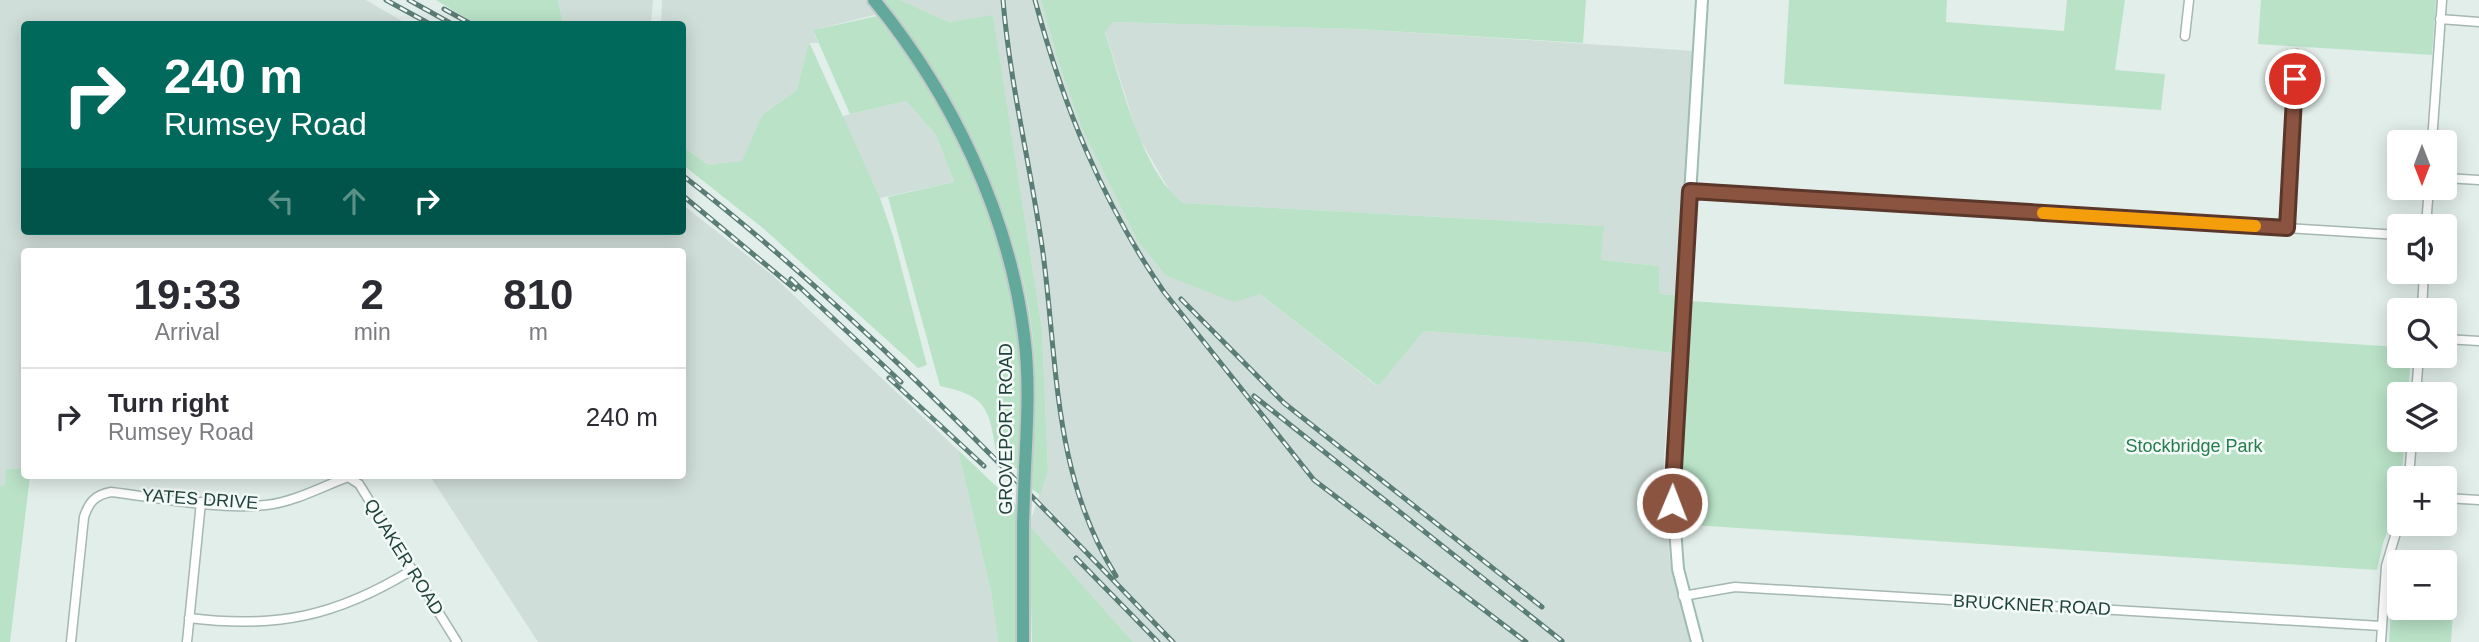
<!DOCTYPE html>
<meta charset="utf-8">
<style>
:root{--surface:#fff;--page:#f2f2f3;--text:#2b2b33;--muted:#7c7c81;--line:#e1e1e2}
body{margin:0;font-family:Helvetica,sans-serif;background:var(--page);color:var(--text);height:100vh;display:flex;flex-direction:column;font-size:26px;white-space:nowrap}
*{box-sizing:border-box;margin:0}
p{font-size:23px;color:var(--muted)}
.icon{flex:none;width:38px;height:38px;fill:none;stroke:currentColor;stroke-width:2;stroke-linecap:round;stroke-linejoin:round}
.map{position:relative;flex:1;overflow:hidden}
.panel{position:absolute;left:21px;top:248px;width:665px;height:231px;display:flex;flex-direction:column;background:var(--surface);border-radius:7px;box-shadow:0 4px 18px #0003}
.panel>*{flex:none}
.banner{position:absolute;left:21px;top:21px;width:665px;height:214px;border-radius:7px;box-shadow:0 4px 18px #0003;background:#00695c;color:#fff;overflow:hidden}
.needle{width:46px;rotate:180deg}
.buttons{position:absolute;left:2387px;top:130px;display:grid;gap:14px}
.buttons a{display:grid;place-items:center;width:70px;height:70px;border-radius:7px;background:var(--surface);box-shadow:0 4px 18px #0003;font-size:35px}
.pin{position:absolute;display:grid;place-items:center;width:60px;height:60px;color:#fff;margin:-30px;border:4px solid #fff;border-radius:50%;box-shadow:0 2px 7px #0007}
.me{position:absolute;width:77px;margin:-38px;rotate:1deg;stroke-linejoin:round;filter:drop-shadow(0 0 5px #0008)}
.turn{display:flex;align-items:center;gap:24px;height:147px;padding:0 28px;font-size:32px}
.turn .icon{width:91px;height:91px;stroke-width:2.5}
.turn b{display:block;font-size:49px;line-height:60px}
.lanes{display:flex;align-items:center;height:66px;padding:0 28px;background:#0003;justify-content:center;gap:35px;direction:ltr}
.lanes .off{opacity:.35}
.eta{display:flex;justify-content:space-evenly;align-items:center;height:119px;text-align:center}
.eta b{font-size:42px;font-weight:700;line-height:49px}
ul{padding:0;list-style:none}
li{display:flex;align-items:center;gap:21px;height:98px;padding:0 28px;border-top:2px solid var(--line)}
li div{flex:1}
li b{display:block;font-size:26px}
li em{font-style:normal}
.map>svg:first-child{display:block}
.built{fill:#d0ded9}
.green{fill:#b9e2c7}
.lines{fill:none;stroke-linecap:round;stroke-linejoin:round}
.street-casing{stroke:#a4b7b2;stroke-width:11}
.secondary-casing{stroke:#9fbbb3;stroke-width:14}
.primary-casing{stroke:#c1cac8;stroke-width:16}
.street{stroke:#fff;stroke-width:8}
.secondary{stroke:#fff;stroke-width:10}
.primary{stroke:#62a99b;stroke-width:12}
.rail-casing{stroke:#5a7d76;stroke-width:5}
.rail{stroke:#f3faf7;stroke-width:2.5;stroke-dasharray:8;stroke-linecap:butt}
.primary-bridge-casing{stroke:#c1cac8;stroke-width:16;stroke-linecap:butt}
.primary-bridge{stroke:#62a99b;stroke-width:12}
.route-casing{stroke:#5a372a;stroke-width:18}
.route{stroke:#8a5440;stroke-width:12}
.slow{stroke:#f59e0b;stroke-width:12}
.labels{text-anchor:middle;stroke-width:5;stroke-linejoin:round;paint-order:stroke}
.street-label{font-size:18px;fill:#20423b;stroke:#f3faf7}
.park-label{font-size:18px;fill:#257d4d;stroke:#f3faf7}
</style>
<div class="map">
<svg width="2479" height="642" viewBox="0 0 2479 642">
<rect width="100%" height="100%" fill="#e2eeea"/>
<path class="built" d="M0,0H366L407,24H24V231H682L683,205L772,275L958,450L991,592L998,642H538L430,476H682V252H24L22,468L6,469L4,486H0Z
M558,0H653L651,24H563Z
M662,0H882L891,11L813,30L818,43H809L797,90L762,115L742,162L709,165L683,147L682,24H661Z
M900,0H1041L1058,61L1082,129L1137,240L1165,275L1260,294L1377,386L1424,331L1591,343L1672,353L1663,472L1670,563L1692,642H1133L1029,525L1048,470L1042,329L993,16L949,22Z
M1111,22L1357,29L1695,51L1677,295L1659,294V266L1601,260L1603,226L1183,203L1172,195L1138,136L1105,31Z
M906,101L936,135L954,182L880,198L842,116Z"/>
<path class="green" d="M436,0H558L563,24H476Z
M882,0H900L949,22L993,15L1042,329L1048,471L1040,495L1032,489C1033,440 1038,389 1033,340C1021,224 959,88 882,0Z
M1041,0H1586L1583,43L1357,29L1112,22L1105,32C1121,81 1141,171 1183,203L1604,226L1601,260L1659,266V294L1677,295L1672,353L1591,343L1424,331L1378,386L1260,294L1234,302L1165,275L1137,240L1082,129L1058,61Z
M1789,0H1947L1946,22L2064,31L2067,0H2125L2115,70L2165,74L2161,110L1784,84Z
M2261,0H2436L2432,55L2258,44Z
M877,16C890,35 906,53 918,72C967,152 1008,247 1018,341C1023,383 1019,427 1017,469L997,456C989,410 989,396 940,386L888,197L954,182L936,135L906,101L850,114L813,30Z
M809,42L880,198L893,236L927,365L918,368L764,229L683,165V147L709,165L742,161L762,115L797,90Z
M1689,301L2399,347V355H2411L2408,394H2399V439H2405L2399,502L2383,543L2377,570L1678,524L1676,471Z
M24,432V476H30L10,642H0V486H4L6,469L22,468Z
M958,450L1016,505L1017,642H998L991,592Z
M1029,525L1133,642H1032Z
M2393,576H2399V607H2445V579H2455L2451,642H2389Z"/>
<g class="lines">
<g class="street-casing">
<path id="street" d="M2440,19L2479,22
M2185,36L2189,0
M2432,142L2442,0
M2445,178L2479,180
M1690,191L2399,235
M2426,226L2429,187
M2287,228L2297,54
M2422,310L2424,271
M2445,339L2479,341
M2416,394L2419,355
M2409,478L2412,439
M2445,498L2479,500
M1683,596L1735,587L2381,626
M189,618C277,629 337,616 412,570
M71,642L84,517C89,502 95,495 111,492C161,498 216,510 266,505C294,502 321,487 348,477L359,484L457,642
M187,642L201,502
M2381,642L2386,566L2399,523"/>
</g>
<g class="secondary-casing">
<path id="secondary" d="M1697,642L1678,569L1672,487L1702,0"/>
</g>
<g class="primary-casing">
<path id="primary" d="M874,0C951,94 1009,213 1024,335C1030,379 1027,424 1025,468
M1023,642V523"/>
</g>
<use href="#street" class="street"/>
<use href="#secondary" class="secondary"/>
<use href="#primary" class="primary"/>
<g class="rail-casing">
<path id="rail" d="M386,0L430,24
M409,0L452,24
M1003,0C1010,85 1031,168 1043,253C1058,367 1053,475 1116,576
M1035,0C1063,105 1102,202 1164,292L1314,480L1526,642
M444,9L471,24
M682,175C860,313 1017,481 1173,642
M682,195L795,289
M791,279L901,382
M1181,299L1284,403L1542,607
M889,378L984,466
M1254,396L1562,641
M1076,558L1158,642"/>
</g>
<use href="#rail" class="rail"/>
<g class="primary-bridge-casing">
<path id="primary-bridge" d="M1023,523L1025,468"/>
</g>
<use href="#primary-bridge" class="primary-bridge"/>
</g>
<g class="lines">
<g class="route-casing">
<path id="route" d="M1672,503L1690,191L2287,228L2295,79"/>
</g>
<use href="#route" class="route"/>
<path class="slow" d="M2043,213L2255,226"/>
</g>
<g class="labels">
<g class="street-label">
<text transform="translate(1006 429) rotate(-90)" y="6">GROVEPORT ROAD</text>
<text transform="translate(200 499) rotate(4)" y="6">YATES DRIVE</text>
<text transform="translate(404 557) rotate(58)" y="6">QUAKER ROAD</text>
<text transform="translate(2032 605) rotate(3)" y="6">BRUCKNER ROAD</text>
</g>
<g class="park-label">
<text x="2194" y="452">Stockbridge Park</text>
</g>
</g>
</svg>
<div class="buttons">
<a><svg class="needle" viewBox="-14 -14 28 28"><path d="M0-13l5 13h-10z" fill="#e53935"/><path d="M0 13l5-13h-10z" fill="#7c7c81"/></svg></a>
<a><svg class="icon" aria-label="sound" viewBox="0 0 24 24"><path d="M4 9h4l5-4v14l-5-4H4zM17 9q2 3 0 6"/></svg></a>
<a><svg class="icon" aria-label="search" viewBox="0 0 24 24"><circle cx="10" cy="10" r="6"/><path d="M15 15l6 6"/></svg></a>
<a><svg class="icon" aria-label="layers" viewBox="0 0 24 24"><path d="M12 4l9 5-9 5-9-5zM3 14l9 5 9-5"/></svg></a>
<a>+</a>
<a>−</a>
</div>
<div class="pin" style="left:2295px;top:79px;background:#d93025"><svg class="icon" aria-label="arrive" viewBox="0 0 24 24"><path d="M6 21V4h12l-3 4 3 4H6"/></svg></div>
<svg class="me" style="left:1672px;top:503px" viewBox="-20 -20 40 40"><circle r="17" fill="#8a5440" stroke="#fff" stroke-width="3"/><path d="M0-11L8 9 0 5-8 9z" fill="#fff"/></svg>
<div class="banner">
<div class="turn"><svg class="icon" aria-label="right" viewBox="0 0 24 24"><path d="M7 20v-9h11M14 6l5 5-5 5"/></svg><div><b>240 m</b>Rumsey Road</div></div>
<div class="lanes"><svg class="icon off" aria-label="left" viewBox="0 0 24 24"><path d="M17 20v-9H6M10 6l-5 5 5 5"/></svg><svg class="icon off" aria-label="ahead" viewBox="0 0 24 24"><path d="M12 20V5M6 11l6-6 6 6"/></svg><svg class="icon" aria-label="right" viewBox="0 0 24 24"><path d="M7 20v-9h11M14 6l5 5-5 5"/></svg></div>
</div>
<section class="panel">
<div class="eta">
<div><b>19:33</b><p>Arrival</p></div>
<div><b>2</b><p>min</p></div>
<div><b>810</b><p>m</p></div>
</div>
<ul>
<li><svg class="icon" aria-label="right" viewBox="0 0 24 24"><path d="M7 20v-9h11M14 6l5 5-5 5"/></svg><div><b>Turn right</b><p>Rumsey Road</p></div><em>240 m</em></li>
</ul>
</section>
</div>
